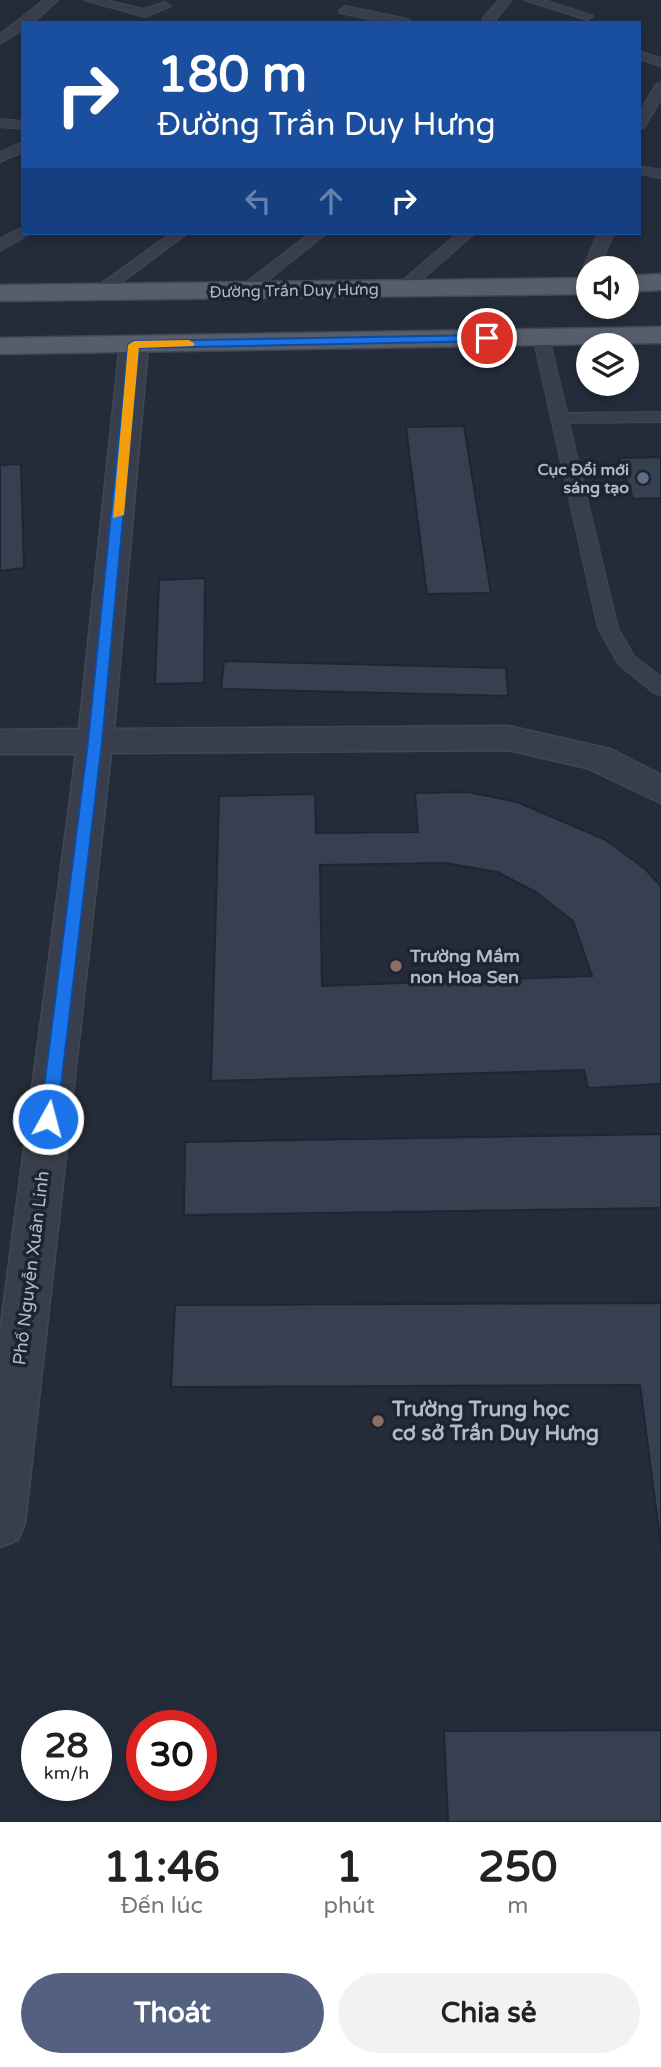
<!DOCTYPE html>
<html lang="vi">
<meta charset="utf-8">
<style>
:root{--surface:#fff;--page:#f2f2f2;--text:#222;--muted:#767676;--accent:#53607f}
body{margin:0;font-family:"Varela Round",sans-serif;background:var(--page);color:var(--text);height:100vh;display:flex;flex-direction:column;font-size:26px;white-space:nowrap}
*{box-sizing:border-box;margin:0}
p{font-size:23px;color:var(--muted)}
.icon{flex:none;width:38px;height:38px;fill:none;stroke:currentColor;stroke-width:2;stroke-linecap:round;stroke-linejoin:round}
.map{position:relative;height:1822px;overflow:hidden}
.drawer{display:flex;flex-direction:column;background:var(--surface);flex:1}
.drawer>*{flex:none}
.top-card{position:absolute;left:21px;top:21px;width:620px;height:214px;border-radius:0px;box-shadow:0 4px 10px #0003;background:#1a4fa0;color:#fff;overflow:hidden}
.controls{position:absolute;left:576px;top:256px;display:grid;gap:14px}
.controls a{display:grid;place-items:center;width:63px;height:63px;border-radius:50%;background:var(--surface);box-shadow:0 4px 10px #0003;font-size:35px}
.speed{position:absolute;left:21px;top:1710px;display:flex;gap:14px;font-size:35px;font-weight:700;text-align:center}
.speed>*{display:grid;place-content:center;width:91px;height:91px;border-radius:50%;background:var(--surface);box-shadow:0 4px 10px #0003;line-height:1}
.speed small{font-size:18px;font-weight:400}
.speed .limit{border:10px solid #d22;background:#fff;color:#111}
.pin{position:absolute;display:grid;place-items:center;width:60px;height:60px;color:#fff;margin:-30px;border:4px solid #fff;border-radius:50%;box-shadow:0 2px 7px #0007}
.me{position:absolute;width:77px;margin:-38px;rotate:7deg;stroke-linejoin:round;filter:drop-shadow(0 0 5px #0008)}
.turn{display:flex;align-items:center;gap:24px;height:147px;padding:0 21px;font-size:32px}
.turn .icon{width:91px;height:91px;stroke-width:2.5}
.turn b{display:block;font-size:49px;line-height:60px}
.lanes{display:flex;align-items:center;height:66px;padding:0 21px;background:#0003;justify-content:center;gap:35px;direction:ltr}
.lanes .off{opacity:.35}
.eta{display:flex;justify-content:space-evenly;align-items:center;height:119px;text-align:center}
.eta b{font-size:42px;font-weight:700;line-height:49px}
.cta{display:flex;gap:14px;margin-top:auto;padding:14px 21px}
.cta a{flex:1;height:80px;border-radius:42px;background:var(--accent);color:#fff;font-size:28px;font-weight:700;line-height:80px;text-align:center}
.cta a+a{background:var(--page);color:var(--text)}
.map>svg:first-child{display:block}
.building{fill:#374050;stroke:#1f2531;stroke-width:2;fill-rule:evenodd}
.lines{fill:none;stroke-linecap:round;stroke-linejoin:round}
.service-casing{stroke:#414753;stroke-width:2}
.minor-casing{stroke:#414753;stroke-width:3}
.primary-casing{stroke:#414753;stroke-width:3}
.service{fill:#383e4b;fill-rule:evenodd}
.minor{fill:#383e4b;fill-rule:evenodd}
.primary{fill:#565d6b;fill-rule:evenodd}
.route{fill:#1a73e8;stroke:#114b97;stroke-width:2}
.slow{fill:#f59e0b}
.service-dot{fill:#5c6f8a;stroke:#1d232f;stroke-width:2.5}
.education-dot{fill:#8d6e63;stroke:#1d232f;stroke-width:2.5}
.labels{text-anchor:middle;stroke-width:7;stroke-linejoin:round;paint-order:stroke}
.far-street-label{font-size:16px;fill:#b3b9c6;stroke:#1d232f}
.far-poi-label{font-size:16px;font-weight:bold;fill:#b3b9c6;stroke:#1d232f;text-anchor:end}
.poi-label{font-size:18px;font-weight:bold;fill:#b3b9c6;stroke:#1d232f;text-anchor:start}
.street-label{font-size:18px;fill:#b3b9c6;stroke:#1d232f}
.near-poi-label{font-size:21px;font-weight:bold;fill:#b3b9c6;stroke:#1d232f;text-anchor:start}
</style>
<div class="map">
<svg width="661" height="1822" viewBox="0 0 661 1822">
<rect width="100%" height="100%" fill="#242c3a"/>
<path class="building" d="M464,426L491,593L427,594L406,427Z
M661,457V498L633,499L619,458Z
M21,464L24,568L0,571V465Z
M205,578L204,683L155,684L159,580Z
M224,661L506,668L508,696L221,689Z
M467,792L517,802L606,840L644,868L661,886V1084L588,1088L584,1070L211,1081L219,796L315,794L316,833L418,832L415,793ZM445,863L497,872L536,892L573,921L592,976L322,986L320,865Z
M661,1134V1208L184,1215L185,1142Z
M661,1303V1547L640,1385L171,1387L175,1305Z
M661,1730V1822H448L444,1731Z"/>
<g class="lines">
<g class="service-casing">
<path id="service" d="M44,0H58L33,23H23V30L0,44V34Z
M84,0H106L144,9L165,2L171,6L145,17Z
M499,0H512L496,19L497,23H484L483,18Z
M524,0H544L593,16L587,20Z
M345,6L408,19L414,23H388L340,13L339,10Z
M639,51L661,58V66L639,59Z
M661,83V99L644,128L639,129V113L656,84Z
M0,119L23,121V129L0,127Z
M23,142V152L0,162V152Z
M639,166L661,170V178L639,174Z
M23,227V233H30L28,235L0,251V239Z
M171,233H188L105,295H93V289Z
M310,233H327L252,293H240V287Z
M458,233H475L408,292H396V286Z
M598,233H614L599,268H588L585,271L583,268Z
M541,332L549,337L567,413L661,412V422L569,423L618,628L634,656L661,677V695L654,693L619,665L598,628L533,337Z"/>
</g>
<g class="minor-casing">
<path id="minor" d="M134,337L144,339L148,345L114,729L508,726L610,749L661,775V803L587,768L508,750L111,753L25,1523L18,1540L0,1547V1332L76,754H0V730L79,729L120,345L124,339Z"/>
</g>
<g class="primary-casing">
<path id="primary" d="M661,274V290L626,292V276Z
M588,278V294L0,301V285Z
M661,327V343L0,354V338Z"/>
</g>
<use href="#service" class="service"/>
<use href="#minor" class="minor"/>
<use href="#primary" class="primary"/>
</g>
<path class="route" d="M487,335L491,336V341L139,348L102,742L57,1119L55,1125H42L40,1119L88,742L128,345L134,341Z"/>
<path class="slow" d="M189,340L195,344L193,346L139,348L124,515L113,518L128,345L134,341Z"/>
<circle class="service-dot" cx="643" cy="478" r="7"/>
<g class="education-dot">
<circle cx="396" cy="966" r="7"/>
<circle cx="378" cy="1421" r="7"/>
</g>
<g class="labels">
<g class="far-street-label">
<text transform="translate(294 290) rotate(-1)" y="6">Đường Trần Duy Hưng</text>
</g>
<g class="far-poi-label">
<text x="629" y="475">Cục Đổi mới<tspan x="629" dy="18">sáng tạo</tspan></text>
</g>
<g class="poi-label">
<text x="410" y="962">Trường Mầm<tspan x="410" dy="21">non Hoa Sen</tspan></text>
</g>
<g class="street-label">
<text transform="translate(31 1268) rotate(-83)" y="6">Phố Nguyễn Xuân Linh</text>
</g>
<g class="near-poi-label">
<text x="392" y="1416">Trường Trung học<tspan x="392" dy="24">cơ sở Trần Duy Hưng</tspan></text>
</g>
</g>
</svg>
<div class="controls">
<a><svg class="icon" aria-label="sound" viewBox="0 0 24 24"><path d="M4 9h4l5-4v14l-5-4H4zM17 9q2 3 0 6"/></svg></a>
<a><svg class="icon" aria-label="layers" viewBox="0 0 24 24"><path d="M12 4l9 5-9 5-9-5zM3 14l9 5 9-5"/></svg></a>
</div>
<div class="speed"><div>28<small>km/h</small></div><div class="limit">30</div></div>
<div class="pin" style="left:487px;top:338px;background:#d93025"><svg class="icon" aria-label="arrive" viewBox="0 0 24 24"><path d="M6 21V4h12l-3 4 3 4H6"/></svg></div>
<svg class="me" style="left:48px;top:1119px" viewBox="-20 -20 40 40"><circle r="17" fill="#1a73e8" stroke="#fff" stroke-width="3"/><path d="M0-11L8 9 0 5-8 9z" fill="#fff"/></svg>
<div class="top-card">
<div class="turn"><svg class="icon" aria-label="right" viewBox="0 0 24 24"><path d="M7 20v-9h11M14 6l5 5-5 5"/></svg><div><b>180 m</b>Đường Trần Duy Hưng</div></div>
<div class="lanes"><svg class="icon off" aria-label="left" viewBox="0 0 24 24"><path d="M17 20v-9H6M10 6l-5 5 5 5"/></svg><svg class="icon off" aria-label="ahead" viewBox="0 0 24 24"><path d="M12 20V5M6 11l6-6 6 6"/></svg><svg class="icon" aria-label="right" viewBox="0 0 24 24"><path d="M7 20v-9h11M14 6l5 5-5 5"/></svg></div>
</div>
</div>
<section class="drawer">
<div class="eta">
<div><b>11:46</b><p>Đến lúc</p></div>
<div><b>1</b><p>phút</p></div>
<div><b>250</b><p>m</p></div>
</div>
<div class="cta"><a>Thoát</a><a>Chia sẻ</a></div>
</section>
